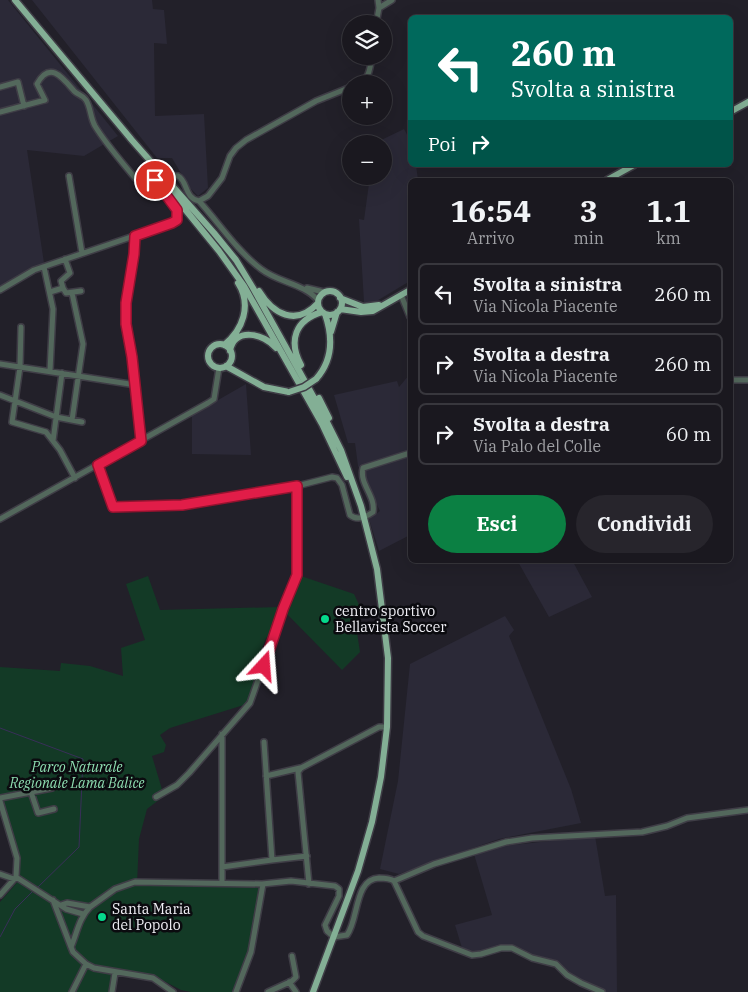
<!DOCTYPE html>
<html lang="it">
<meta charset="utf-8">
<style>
:root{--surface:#1a181f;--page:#27252c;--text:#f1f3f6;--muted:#9fa0a4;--line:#38373d;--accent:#0b8043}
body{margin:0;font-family:"IBM Plex Serif",serif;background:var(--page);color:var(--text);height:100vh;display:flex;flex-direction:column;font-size:19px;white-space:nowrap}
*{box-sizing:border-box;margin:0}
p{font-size:16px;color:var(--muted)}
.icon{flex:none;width:28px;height:28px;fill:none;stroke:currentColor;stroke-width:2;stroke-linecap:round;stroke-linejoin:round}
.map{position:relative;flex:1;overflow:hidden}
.drawer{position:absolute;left:408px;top:178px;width:325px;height:385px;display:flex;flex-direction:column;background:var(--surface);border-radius:8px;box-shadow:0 5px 20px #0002,0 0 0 1px var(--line)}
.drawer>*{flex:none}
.top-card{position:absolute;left:408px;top:15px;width:325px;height:152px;border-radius:8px;box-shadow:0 5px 20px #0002,0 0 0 1px var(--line);background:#00695c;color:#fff;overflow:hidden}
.controls{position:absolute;left:342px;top:15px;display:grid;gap:10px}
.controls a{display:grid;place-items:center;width:50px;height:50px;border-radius:50%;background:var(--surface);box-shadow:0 5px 20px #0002,0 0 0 1px var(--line);font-size:25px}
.pin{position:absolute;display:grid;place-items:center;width:42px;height:42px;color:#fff;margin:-21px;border:2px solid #fff;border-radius:50%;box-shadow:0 1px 5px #0007}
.me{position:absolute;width:55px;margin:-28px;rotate:19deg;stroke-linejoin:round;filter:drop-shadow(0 0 4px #0008)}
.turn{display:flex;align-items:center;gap:18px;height:105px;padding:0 20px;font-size:22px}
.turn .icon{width:65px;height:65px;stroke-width:2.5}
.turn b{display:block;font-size:35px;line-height:42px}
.then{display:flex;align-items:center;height:48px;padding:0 20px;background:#0003;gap:10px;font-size:19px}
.eta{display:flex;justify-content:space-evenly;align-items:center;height:85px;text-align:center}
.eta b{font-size:30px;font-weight:700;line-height:35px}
.button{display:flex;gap:10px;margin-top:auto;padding:10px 20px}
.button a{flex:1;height:58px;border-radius:30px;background:var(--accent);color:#fff;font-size:20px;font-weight:700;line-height:58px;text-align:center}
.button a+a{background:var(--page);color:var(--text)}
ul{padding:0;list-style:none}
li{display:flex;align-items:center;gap:15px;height:62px;margin:0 10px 8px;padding:0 10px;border:2px solid var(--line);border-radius:8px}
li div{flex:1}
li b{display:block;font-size:19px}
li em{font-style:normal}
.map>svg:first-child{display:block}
.built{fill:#2b2937}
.green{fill:#133a26}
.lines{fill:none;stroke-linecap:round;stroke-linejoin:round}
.stream{stroke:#392f59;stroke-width:1}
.minor-casing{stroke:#3f3d46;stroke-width:8}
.major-casing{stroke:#3f3d46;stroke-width:9}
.minor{stroke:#53685c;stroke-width:5}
.major{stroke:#83af95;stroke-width:6}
.major-bridge-casing{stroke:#3f3d46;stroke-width:9;stroke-linecap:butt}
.major-bridge{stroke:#83af95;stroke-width:6}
.route-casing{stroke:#92132f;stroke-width:12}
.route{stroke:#e11d48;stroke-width:9}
.poi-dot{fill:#05d98b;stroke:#0b0b0f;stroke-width:2}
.labels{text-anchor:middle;stroke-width:5;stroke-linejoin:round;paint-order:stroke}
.poi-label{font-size:14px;fill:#f1f0f6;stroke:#0b0b0f;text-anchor:start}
.park-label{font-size:14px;font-style:italic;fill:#8edeb1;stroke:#0b0b0f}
</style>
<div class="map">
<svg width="748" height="992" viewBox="0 0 748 992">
<rect width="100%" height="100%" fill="#222029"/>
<path class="built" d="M0,0H8L118,136L84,156L27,150L44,263L0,287Z
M32,0H152L153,9L164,10L167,44L154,43L155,116L204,114L208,188L198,196L189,187L172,158H157Z
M404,129L410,140V165H416L418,180H410V281L375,302H364L359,219L364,220L370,176H384V144H373Z
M410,374V429H408L410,440V535L379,551L369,519L380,511L358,466L355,443H348L334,395L397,381L399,387Z
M246,384L251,455L192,454V415Z
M517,560H572L592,597L549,617Z
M505,616L514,630L509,636L571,789L581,823L499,839L399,874L380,869L398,781L410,664Z
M595,836L605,896L616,895L617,992H596L562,974L555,960L536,957L508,944L475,952L462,948L455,925L492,915L474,854L503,846Z"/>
<path class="green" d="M148,576L160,610L281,607L271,635L266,638L259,655L262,662L247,704L170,728L160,735L166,745L164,752L152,756L164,796L147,809L139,839L137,884L261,887L249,951L233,992H191L181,990L162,980L117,974L114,992H0V902L21,878L0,799V667L60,671L61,663L90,666L123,676L121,648L145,640L126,584Z
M301,576L354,594L362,611L356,626L360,652L342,670L285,612Z"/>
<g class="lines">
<path class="stream" d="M0,728L83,759L79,847L36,889
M0,937L15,909L33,891"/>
<g class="minor-casing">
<path id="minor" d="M378,0L379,8
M376,24L379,8L392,0
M359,84C370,78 370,67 372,56
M0,87L18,82L24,106
M0,112L45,100L37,84C50,60 63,78 74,91C78,95 83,95 86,100C91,108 90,117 95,126C106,144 121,161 135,178L148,171C157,182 180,207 177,220L172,223L34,270L0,290
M69,176L82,253
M165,177C169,177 174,175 178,176C188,181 184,198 199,201C219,223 237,251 261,269C279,283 303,283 318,300
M199,201L208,196L222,178L230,156L236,148L246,140L316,101L351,87
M135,236V254L126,303L125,324L132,357L141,441
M44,267L53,309L50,371
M63,288L61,281L70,273L65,259
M307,288L324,292
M50,292L63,288L66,293L81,291
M72,293L83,344L72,420
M401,295L410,317
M21,327L20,367L12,422L46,432L60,450L75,478
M0,364L136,385
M730,380H748
M0,395L56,417L82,422
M53,441L62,373
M98,465L113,507L182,505L297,486V575L283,609L250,703L189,773L177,785L156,797
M297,486L332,477L337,478L342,485L350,515C357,521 366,517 373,512C376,496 359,484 363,468L410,453
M0,519L208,403L214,399L219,368
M266,776L300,768
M31,792L38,813L54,809
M0,798L52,788
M0,801L17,858L16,877
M272,860L307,856
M222,867L272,860L264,742
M0,874L14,879
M16,877L66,909L83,914
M394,881L418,932L423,936L472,955L481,954L501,948H512L532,958L556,964L567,975L581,983L602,992
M222,883V734
M309,884L298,772L301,768L379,727H387
M0,895L16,877
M53,900L71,947L73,952L86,964L94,968L153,978L173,992
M61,905L67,903L90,907C79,918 77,933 71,947
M90,907L115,889L135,882L262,884L291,881L335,886L339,889V896L325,925L327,931L334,937L347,935C359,919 354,879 379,878C385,878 390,878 394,881L434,864L506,842L532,838L642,832L667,826L687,818L748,810
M289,982L296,992
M72,992L86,964
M112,992L115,973
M236,992L251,952L263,884
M268,992L292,981L296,977L292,956"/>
</g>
<g class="major-casing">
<path id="major" d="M15,0L131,139
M730,112L748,102
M130,138L214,233L236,260L253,288L323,414L341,450L361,506L377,569L388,658L387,727L381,777L372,822L358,871L313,992
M153,170L219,251L244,286L322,424L347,477
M607,180L634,165
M259,291C273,314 296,327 318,303
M318 303a12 12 0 1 1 24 0a12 12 0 1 1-24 0Z
M340,298L363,307L379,305
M340,309L361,312L373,311L410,290
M331,332L337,312
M208 356a12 12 0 1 1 24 0a12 12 0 1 1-24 0Z
M224,345C243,330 252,305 238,283
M230,351C234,327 264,333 276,348
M301,365C288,341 295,320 322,312
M226,366L264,387L289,392
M316,379C333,360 333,337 325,314
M319,398L329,418"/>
</g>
<use href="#minor" class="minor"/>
<use href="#major" class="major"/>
<g class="major-bridge-casing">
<path id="major-bridge" d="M289,392L304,387L316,379"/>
</g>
<use href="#major-bridge" class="major-bridge"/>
</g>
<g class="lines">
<g class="route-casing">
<path id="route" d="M155,180L177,210V220L172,223L135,236L134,254L126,303V324L132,357L141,441L98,465L113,507L182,505L297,486V575L283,609L264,666"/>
</g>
<use href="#route" class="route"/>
</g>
<g class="poi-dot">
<circle cx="325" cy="619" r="5"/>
<circle cx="102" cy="917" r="5"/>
</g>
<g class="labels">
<g class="poi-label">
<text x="335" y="616">centro sportivo<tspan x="335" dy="16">Bellavista Soccer</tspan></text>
<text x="112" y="914">Santa Maria<tspan x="112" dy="16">del Popolo</tspan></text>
</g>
<g class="park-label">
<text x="77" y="772">Parco Naturale<tspan x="77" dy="16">Regionale Lama Balice</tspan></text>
</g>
</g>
</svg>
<div class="controls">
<a><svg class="icon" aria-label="layers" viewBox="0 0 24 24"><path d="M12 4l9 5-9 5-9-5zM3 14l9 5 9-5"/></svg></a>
<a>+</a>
<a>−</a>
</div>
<div class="pin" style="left:155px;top:180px;background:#d93025"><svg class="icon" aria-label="arrive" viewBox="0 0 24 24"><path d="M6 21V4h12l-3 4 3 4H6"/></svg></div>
<svg class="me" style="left:264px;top:666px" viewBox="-20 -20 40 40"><path d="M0-17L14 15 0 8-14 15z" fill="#e11d48" stroke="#fff" stroke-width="4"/></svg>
<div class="top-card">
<div class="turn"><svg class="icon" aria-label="left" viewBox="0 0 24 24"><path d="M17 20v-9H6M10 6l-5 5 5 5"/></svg><div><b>260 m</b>Svolta a sinistra</div></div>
<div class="then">Poi<svg class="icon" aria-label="right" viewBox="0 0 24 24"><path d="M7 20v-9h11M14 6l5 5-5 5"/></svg></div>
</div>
<section class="drawer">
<div class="eta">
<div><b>16:54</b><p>Arrivo</p></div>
<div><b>3</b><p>min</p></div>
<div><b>1.1</b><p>km</p></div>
</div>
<ul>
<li><svg class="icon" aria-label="left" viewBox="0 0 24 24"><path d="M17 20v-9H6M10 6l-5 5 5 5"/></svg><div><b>Svolta a sinistra</b><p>Via Nicola Piacente</p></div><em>260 m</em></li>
<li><svg class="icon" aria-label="right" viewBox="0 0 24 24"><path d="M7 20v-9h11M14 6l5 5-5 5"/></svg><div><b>Svolta a destra</b><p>Via Nicola Piacente</p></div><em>260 m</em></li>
<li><svg class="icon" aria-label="right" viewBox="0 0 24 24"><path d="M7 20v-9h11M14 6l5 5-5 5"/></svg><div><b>Svolta a destra</b><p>Via Palo del Colle</p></div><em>60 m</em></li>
</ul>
<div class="button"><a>Esci</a><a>Condividi</a></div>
</section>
</div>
